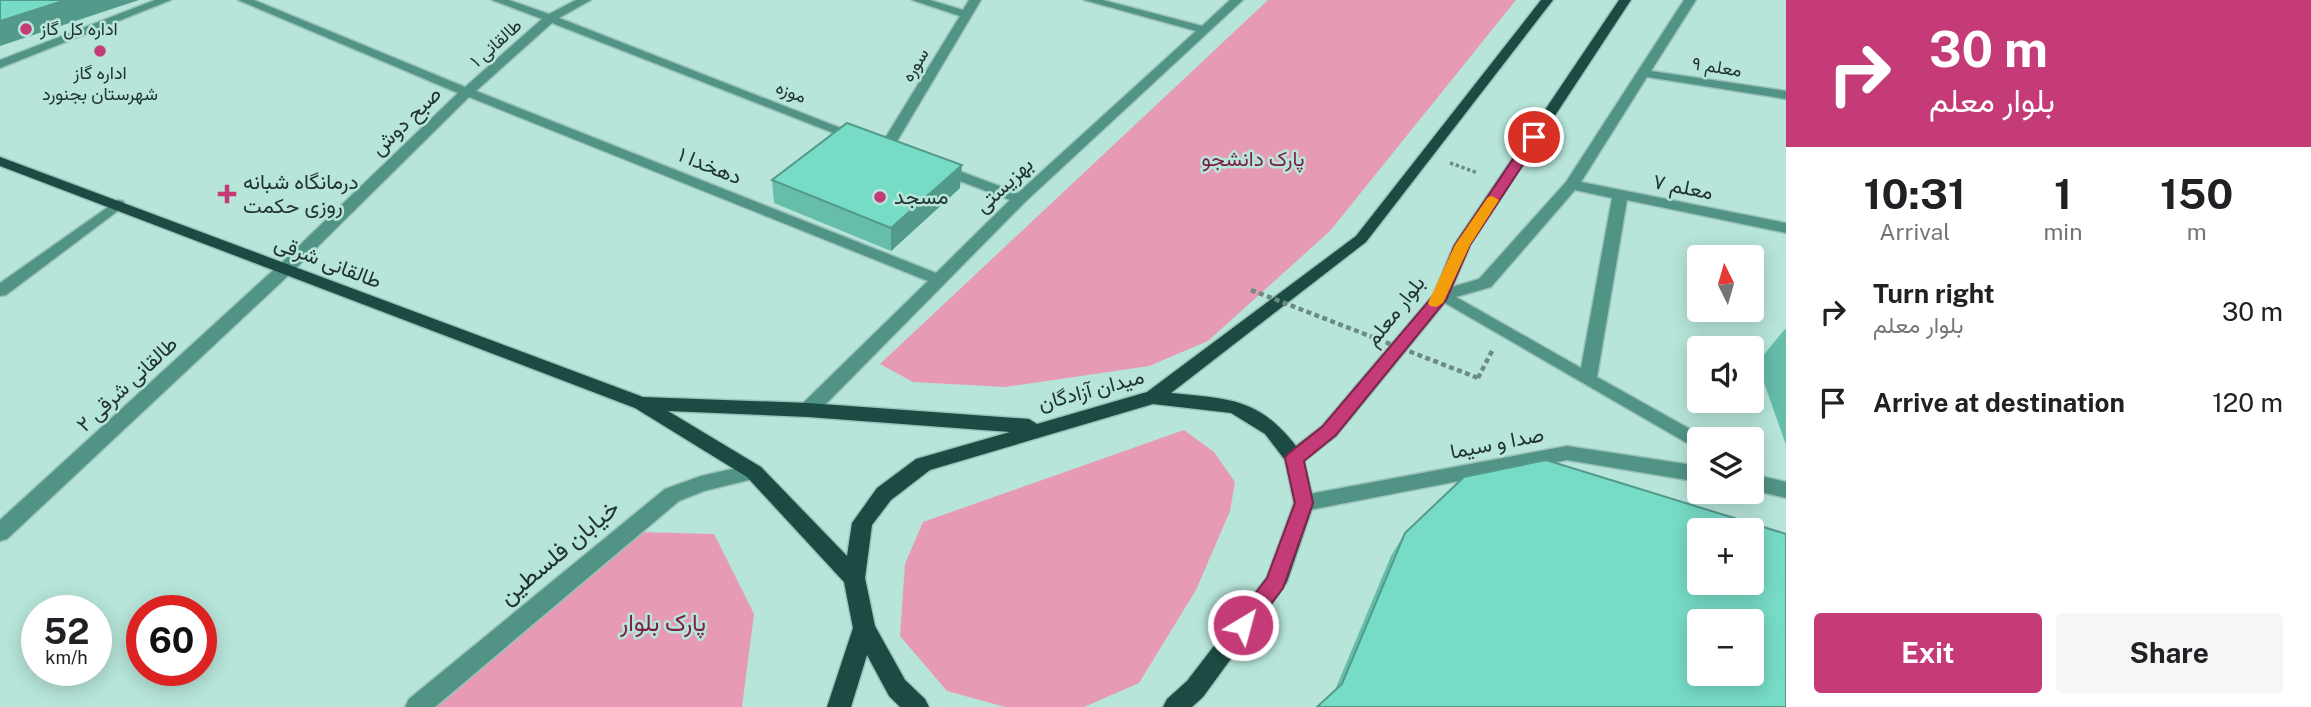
<!DOCTYPE html>
<meta charset="utf-8">
<style>
:root{--surface:#fff;--page:#f6f6f6;--text:#202124;--muted:#757577;--accent:#c43b77}
body{margin:0;font-family:"Public Sans",Vazirmatn,sans-serif;background:var(--page);color:var(--text);height:100vh;display:flex;flex-direction:column;font-size:26px;white-space:nowrap}
*{box-sizing:border-box;margin:0}
p{font-size:23px;color:var(--muted)}
.icon{flex:none;width:38px;height:38px;fill:none;stroke:currentColor;stroke-width:2;stroke-linecap:round;stroke-linejoin:round}
.map{position:relative;flex:1;overflow:hidden}
.sheet{display:flex;flex-direction:column;background:var(--surface);width:525px}
.sheet>*{flex:none}
.guide{background:#c43b77;color:#fff;overflow:hidden}
.needle{width:46px;rotate:355deg}
.controls{position:absolute;left:1687px;top:245px;display:grid;gap:14px}
.controls a{display:grid;place-items:center;width:77px;height:77px;border-radius:7px;background:var(--surface);box-shadow:0 4px 18px #0003;font-size:35px}
.speed{position:absolute;left:21px;top:595px;display:flex;gap:14px;font-size:35px;font-weight:700;text-align:center}
.speed>*{display:grid;place-content:center;width:91px;height:91px;border-radius:50%;background:var(--surface);box-shadow:0 4px 18px #0003;line-height:1}
.speed small{font-size:18px;font-weight:400}
.speed .limit{border:10px solid #d22;background:#fff;color:#111}
.pin{position:absolute;display:grid;place-items:center;width:60px;height:60px;color:#fff;margin:-30px;border:4px solid #fff;border-radius:50%;box-shadow:0 2px 7px #0007}
.me{position:absolute;width:77px;margin:-38px;rotate:37deg;stroke-linejoin:round;filter:drop-shadow(0 0 5px #0008)}
.turn{display:flex;align-items:center;gap:24px;height:147px;padding:0 28px;font-size:32px}
.turn .icon{width:91px;height:91px;stroke-width:2.5}
.turn b{display:block;font-size:49px;line-height:60px}
.eta{display:flex;justify-content:space-evenly;align-items:center;height:119px;text-align:center}
.eta b{font-size:42px;font-weight:700;line-height:49px}
.action{display:flex;gap:14px;margin-top:auto;padding:14px 28px}
.action a{flex:1;height:80px;border-radius:7px;background:var(--accent);color:#fff;font-size:28px;font-weight:700;line-height:80px;text-align:center}
.action a+a{background:var(--page);color:var(--text)}
ul{padding:0;list-style:none}
li{display:flex;align-items:center;gap:21px;height:91px;padding:0 28px}
li div{flex:1}
li b{display:block;font-size:26px}
li em{font-style:normal}
main{display:flex;flex:1;min-height:0}
.map>svg:first-child{display:block}
.green{fill:#e79ab4}
.lines{fill:none;stroke-linecap:round;stroke-linejoin:round}
.minor-casing{stroke:#99c2b8;stroke-width:3}
.major-casing{stroke:#99c2b8;stroke-width:3}
.path-far1{stroke:#6b8b83;stroke-width:3.5;stroke-dasharray:3.5 2.5;stroke-linecap:butt}
.path{stroke:#6b8b83;stroke-width:4.5;stroke-dasharray:5 3.5;stroke-linecap:butt}
.minor{fill:#519485;fill-rule:evenodd}
.major{fill:#1b4b42;fill-rule:evenodd}
.path-bridge{stroke:#6b8b83;stroke-width:4.5;stroke-dasharray:5 3.5;stroke-linecap:butt}
.wall{fill:#66bdaa}
.shaded-wall{fill:#539a8b}
.building{fill:#77dcc6;stroke:#539a8b;stroke-width:2;fill-rule:evenodd}
.route{fill:#c43b77;stroke:#7f264d;stroke-width:2}
.slow{fill:#f59e0b}
.poi-dot{fill:#c43b77;stroke:#b7e5da;stroke-width:2.5}
.labels{text-anchor:middle;stroke-width:5;stroke-linejoin:round;paint-order:stroke}
.far-poi-label{font-size:18px;fill:#21342f;stroke:#b7e5da;text-anchor:start}
.far-street-label{font-size:18px;fill:#21342f;stroke:#b7e5da}
.street-label{font-size:21px;fill:#21342f;stroke:#b7e5da}
.park-label{font-size:21px;fill:#7c2049;stroke:#b7e5da}
.poi-label{font-size:21px;fill:#21342f;stroke:#b7e5da;text-anchor:start}
.near-street-label{font-size:24px;fill:#21342f;stroke:#b7e5da}
.near-park-label{font-size:24px;fill:#7c2049;stroke:#b7e5da}
</style>
<main>
<div class="map">
<svg width="1786" height="707" viewBox="0 0 1786 707">
<rect width="100%" height="100%" fill="#b7e5da"/>
<path class="green" d="M1268,0H1516L1330,231L1208,341L1149,366L1005,387L913,382L880,364Z
M1184,430L1214,452L1235,482L1230,511L1196,590L1139,683L1084,707H1005L947,691L900,636L905,564L923,522Z
M638,532L714,534L754,614L742,707H434Z"/>
<g class="lines">
<g class="minor-casing">
<path id="minor" d="M155,0H171L0,68V60Z
M238,0H254L465,87L542,19L492,0H509L549,14L576,0H591L559,18L866,138L864,141H854L552,23L476,91L936,273L1010,200L936,172V166H946L1018,193L1196,31L1084,0H1103L1202,26L1230,0H1243L1025,202L815,415H801L799,410L801,405L928,281L469,97L291,273L7,539L0,541V520L279,265L458,93Z
M912,0H930L963,10L969,0H981L893,148L886,152L879,148L960,16Z
M1684,0H1696L1651,71L1786,91V99L1647,77L1581,182L1786,223V233L1627,200L1597,377L1706,438L1699,439V450L1433,296L1435,292L1479,279L1566,182ZM1575,190L1612,198L1581,368L1456,297L1491,287Z
M118,200L123,201L125,204L123,207L6,295L0,296V283Z
M1567,446L1699,466V482L1567,460L1304,511L1297,509L1294,503L1297,497L1304,495Z
M754,464L761,467L764,472L761,477L704,491L679,501L435,707H405L409,699L665,489L701,476Z
M1752,474L1786,482V498L1752,490Z"/>
</g>
<g class="major-casing">
<path id="major" d="M1541,0H1553L1366,242L1171,393C1228,399 1258,397 1296,446L1322,426L1434,294L1454,245L1619,0H1631L1470,245L1447,300L1336,436L1304,461L1314,503L1287,582L1203,697L1192,707H1163L1167,699L1187,681L1267,577L1294,503L1285,460L1265,434L1231,413L1153,404L930,470L891,500L872,525L865,578L875,626L905,680L925,699L929,707H900L889,696L867,655L851,707H827L853,628L844,582L747,477L635,408L0,166V157L643,397L808,403L1029,419L1037,424L1147,392L1356,236ZM668,411L808,417L1010,432L916,459L877,488L852,523L847,556L761,467Z"/>
</g>
<path class="path-far1" d="M1450,163L1478,173"/>
<path class="path" d="M1478,378L1492,351"/>
<use href="#minor" class="minor"/>
<use href="#major" class="major"/>
<path class="path-bridge" d="M1251,290L1478,378"/>
</g>
<path class="wall" d="M772,180L960,188L891,251L774,203Z
M1785,329H1786V445L1757,363Z
M1405,533L1786,534L1335,690L1391,556Z"/>
<path class="shaded-wall" d="M66,0H139L0,46V21Z
M962,165L960,188L891,251V228Z"/>
<path class="building" d="M0,0H66L0,21Z
M847,123L962,165L891,228L772,180Z
M1546,460L1786,534V707H1317L1342,684L1405,533L1464,477ZM1699,530H1752V583H1699ZM1699,621H1752V674H1699Z"/>
<path class="route" d="M1534,133L1541,137L1470,245L1446,300L1336,435L1304,461L1313,503L1283,588L1251,631L1243,634L1236,631L1233,625L1236,619L1267,578L1295,503L1285,458L1288,454L1323,426L1434,295L1455,245L1530,134Z"/>
<path class="slow" d="M1492,196L1499,200L1470,245L1443,303L1436,307L1430,306L1428,303L1455,245L1488,197Z"/>
<g class="poi-dot">
<circle cx="26" cy="29" r="7"/>
<circle cx="100" cy="51" r="7"/>
<path d="M223.5 183.5h7v7h7v7h-7v7h-7v-7h-7v-7h7z"/>
<circle cx="880" cy="197" r="7"/>
</g>
<g class="labels">
<g class="far-poi-label">
<text x="40" y="35">اداره کل گاز</text>
<text x="100" y="79" text-anchor="middle">اداره گاز<tspan x="100" dy="21">شهرستان بجنورد</tspan></text>
</g>
<g class="far-street-label">
<text transform="translate(496 43) rotate(-42)" y="6">طالقانی ۱</text>
<text transform="translate(915 65) rotate(-59)" y="6">سوره</text>
<text transform="translate(1717 67) rotate(9)" y="6">معلم ۹</text>
<text transform="translate(791 92) rotate(21)" y="6">موزه</text>
</g>
<g class="street-label">
<text transform="translate(406 121) rotate(-44)" y="7">صبح دوش</text>
<text transform="translate(710 166) rotate(22)" y="7">دهخدا ۱</text>
<text transform="translate(1004 185) rotate(-43)" y="7">بهزیستی</text>
<text transform="translate(1683 187) rotate(11)" y="7">معلم ۷</text>
<text transform="translate(328 262) rotate(21)" y="7">طالقانی شرقی</text>
<text transform="translate(1395 311) rotate(-52)" y="7">بلوار معلم</text>
<text transform="translate(127 384) rotate(-43)" y="7">۲ طالقانی شرقی</text>
<text transform="translate(1091 390) rotate(-15)" y="7">میدان آزادگان</text>
<text transform="translate(1497 443) rotate(-11)" y="7">صدا و سیما</text>
</g>
<g class="park-label">
<text x="1253" y="166">پارک دانشجو</text>
</g>
<g class="poi-label">
<text x="243" y="189">درمانگاه شبانه<tspan x="243" dy="24">روزی حکمت</tspan></text>
<text x="894" y="204">مسجد</text>
</g>
<g class="near-street-label">
<text transform="translate(559 552) rotate(-40)" y="8">خیابان فلسطین</text>
</g>
<g class="near-park-label">
<text x="663" y="631">پارک بلوار</text>
</g>
</g>
</svg>
<div class="controls">
<a><svg class="needle" viewBox="-14 -14 28 28"><path d="M0-13l5 13h-10z" fill="#e53935"/><path d="M0 13l5-13h-10z" fill="#757577"/></svg></a>
<a><svg class="icon" aria-label="sound" viewBox="0 0 24 24"><path d="M4 9h4l5-4v14l-5-4H4zM17 9q2 3 0 6"/></svg></a>
<a><svg class="icon" aria-label="layers" viewBox="0 0 24 24"><path d="M12 4l9 5-9 5-9-5zM3 14l9 5 9-5"/></svg></a>
<a>+</a>
<a>−</a>
</div>
<div class="speed"><div>52<small>km/h</small></div><div class="limit">60</div></div>
<div class="pin" style="left:1534px;top:137px;background:#d93025"><svg class="icon" aria-label="arrive" viewBox="0 0 24 24"><path d="M6 21V4h12l-3 4 3 4H6"/></svg></div>
<svg class="me" style="left:1243px;top:625px" viewBox="-20 -20 40 40"><circle r="17" fill="#c43b77" stroke="#fff" stroke-width="3"/><path d="M0-11L8 9 0 5-8 9z" fill="#fff"/></svg>
</div>
<section class="sheet">
<div class="guide">
<div class="turn"><svg class="icon" aria-label="right" viewBox="0 0 24 24"><path d="M7 20v-9h11M14 6l5 5-5 5"/></svg><div><b>30 m</b>بلوار معلم</div></div>
</div>
<div class="eta">
<div><b>10:31</b><p>Arrival</p></div>
<div><b>1</b><p>min</p></div>
<div><b>150</b><p>m</p></div>
</div>
<ul>
<li><svg class="icon" aria-label="right" viewBox="0 0 24 24"><path d="M7 20v-9h11M14 6l5 5-5 5"/></svg><div><b>Turn right</b><p>بلوار معلم</p></div><em>30 m</em></li>
<li><svg class="icon" aria-label="arrive" viewBox="0 0 24 24"><path d="M6 21V4h12l-3 4 3 4H6"/></svg><div><b>Arrive at destination</b></div><em>120 m</em></li>
</ul>
<div class="action"><a>Exit</a><a>Share</a></div>
</section>
</main>
